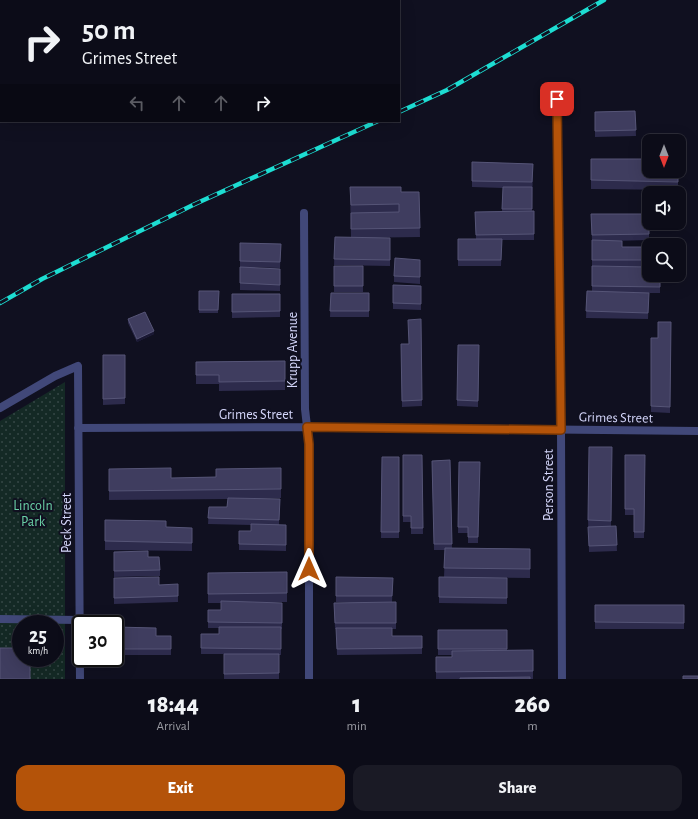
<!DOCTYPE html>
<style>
:root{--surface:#0c0c18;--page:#1a1a25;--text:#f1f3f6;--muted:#9a9ba2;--line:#2c2c37;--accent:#b45309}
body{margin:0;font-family:"Alegreya Sans",sans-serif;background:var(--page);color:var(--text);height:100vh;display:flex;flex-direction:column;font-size:15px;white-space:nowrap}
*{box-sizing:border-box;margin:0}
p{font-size:13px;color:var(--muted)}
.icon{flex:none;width:22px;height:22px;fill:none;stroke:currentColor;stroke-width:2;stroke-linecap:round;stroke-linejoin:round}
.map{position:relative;height:679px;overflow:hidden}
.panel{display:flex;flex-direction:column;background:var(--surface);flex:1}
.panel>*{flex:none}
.top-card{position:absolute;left:0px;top:0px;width:400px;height:122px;box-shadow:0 4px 16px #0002,0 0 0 1px var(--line);background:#0c0c18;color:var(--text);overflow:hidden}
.needle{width:26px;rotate:180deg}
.buttons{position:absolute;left:642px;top:134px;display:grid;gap:8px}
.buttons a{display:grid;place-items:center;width:44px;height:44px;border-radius:8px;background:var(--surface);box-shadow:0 4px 16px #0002,0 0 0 1px var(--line);font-size:20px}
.speed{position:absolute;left:12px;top:615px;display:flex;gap:8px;font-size:20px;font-weight:700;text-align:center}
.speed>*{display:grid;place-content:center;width:52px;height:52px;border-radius:50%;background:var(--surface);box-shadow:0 4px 16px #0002,0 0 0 1px var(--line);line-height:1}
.speed small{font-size:10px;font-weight:400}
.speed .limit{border:2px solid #111;border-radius:6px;background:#fff;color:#111}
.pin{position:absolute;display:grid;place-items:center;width:34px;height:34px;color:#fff;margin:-17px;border-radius:8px;box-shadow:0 2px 6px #0006}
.me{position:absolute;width:44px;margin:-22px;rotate:0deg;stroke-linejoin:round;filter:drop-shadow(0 0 3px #0008)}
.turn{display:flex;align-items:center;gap:14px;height:84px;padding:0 16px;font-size:18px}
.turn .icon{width:52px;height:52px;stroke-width:2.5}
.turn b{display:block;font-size:28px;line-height:34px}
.lanes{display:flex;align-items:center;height:38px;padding:0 16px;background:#0003;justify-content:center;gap:20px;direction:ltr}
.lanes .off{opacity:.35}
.eta{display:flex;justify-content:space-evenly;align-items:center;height:68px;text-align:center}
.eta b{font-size:24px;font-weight:800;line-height:28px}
.button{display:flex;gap:8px;margin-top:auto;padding:8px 16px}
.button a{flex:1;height:46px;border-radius:12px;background:var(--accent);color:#fff;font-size:16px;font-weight:800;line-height:46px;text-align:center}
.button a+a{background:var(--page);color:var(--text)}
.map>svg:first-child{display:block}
.park{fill:url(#park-dots);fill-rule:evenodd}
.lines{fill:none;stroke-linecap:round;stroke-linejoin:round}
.lane{stroke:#414879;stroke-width:8}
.street{stroke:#414879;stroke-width:8}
.rail-casing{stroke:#1dddd2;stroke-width:4.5}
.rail{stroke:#101020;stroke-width:3;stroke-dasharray:9;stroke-linecap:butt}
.wall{fill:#2d2b4c}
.shaded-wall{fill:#1a1833}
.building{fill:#3f3d5f;stroke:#565577}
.route-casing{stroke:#753606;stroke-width:10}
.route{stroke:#b45309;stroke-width:7}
.labels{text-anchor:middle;stroke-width:4;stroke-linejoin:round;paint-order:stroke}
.street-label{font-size:14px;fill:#d4d6fa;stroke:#101020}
.park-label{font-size:14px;fill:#6ad0a6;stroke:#101020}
</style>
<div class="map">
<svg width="698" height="679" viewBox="0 0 698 679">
<defs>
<pattern id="park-dots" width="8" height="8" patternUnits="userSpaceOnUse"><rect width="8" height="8" fill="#142925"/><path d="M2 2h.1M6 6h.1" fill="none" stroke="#354746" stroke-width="1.8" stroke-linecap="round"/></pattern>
</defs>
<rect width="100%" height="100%" fill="#101020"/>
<path class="park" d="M65,382V679H0V421ZM21,624H55V658H21Z"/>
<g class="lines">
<path class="lane" d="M0,619L79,620"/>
<path class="street" d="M557,99L561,430L562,679
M304,213L305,409L309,444V679
M0,408L55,376L78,366L80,679
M78,428L307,427L698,431"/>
<g class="rail-casing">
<path id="rail" d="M12,1L14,0
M0,8L1,7
M399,112L447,90L604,0
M0,303L42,279L195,204L378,121"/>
</g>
<use href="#rail" class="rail"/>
</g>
<path class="wall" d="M635,111L636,136L595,137V112Z
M472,162L533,164L532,211H534V240H502L501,266H458V239H476L475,212L502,211L503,188L472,187Z
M649,171H678V190L591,189V180Z
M350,187L401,192H419L420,237L351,238Z
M591,214H649V240L611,241L622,247H644V267L592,266V241Z
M335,237L390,238V266L334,265Z
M240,243L281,244L280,268L240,267Z
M334,266H363V292H334Z
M420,266V284L394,282V276Z
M240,267L280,269V291L240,290Z
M660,275V293H649L648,319L586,318L587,291H592V286Z
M393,285L421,286V310L393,309Z
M199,291H219L218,313H199Z
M331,293H369V317H330Z
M232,294L280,311V317L232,318Z
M128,319L154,334L137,342L128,323Z
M421,319L422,406L402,407L401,344H409Z
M671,322L670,413L651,412V338H658Z
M479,345L478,407L457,406V400Z
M103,355H125V404L103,405Z
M285,361V390L219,391V384H196V362Z
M612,447L611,527L616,526L617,551L589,552L588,520Z
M403,455H422L423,534H411V522H403Z
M625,455H645L644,538H634V515H625Z
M382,457H399V538H381Z
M450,460L452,548L530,549V578L444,577L445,550H434L432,461Z
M459,462H480L478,543H468V533H458Z
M281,468V498H240L280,499L279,525H286V551L239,550V544L251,531V525L208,524L209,507H227L228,499L109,500V469L171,478L216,477Z
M166,527L192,528V551L105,550V541Z
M114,552L148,557L160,570V576L114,577Z
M287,572V602H267L282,603V629H281V655H279V679H224V654H201V634H219V628H208V610H221V603H208V573Z
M336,577L393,578L392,602L396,623V629H392V636H422V654L337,655L336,629H335L334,603L361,602H336Z
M439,577L507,578V604L439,603Z
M114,578L159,585L178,596V602L114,604Z
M595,605H684V629H595Z
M115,627L156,636H171V655H115Z
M438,630L507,649V650H533V679H436V657H452V655H438Z"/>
<path class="shaded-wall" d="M154,331V334L137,342V339Z"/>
<path class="building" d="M635,111L636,130L595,131V112Z
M591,159H649V171H678V182L591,180Z
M472,162L533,164L532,182L472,181Z
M350,187H401V192H419L420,228L351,229V213L399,212V204L351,205Z
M503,187H532V209H502Z
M534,211V234L476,235L475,212Z
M591,214H649V234L592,235Z
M335,237L390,238V260L334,259Z
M458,239H502L501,260H458Z
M592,240L622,241V247H644V260H592Z
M240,243L281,244L280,262L240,261Z
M395,258L420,260V277L394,276Z
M334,266H363V286H334Z
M592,266L649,267V275H660V287L592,286Z
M240,267L280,269V285L240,283Z
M393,285L421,286V304L393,303Z
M199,291H219L218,310H199Z
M587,291L649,293L648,313L586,311Z
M331,293H369V311H330Z
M232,294H280V311L232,312Z
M145,312L154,331L137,339L128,319Z
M421,319L422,400L402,401L401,344H409L408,320Z
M658,322H671L670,407L651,406V338H658Z
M458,345H479L478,401L457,400Z
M103,355H125V398L103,399Z
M285,361V381L219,382V375H196V362Z
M589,447H612L611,521L588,520Z
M403,455H422L423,528H411V516H403Z
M625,455H645L644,532H634V509H625Z
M382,457H399V532H381Z
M450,460L452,544H434L432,461Z
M459,462H480L478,537H468V527H458Z
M171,468V478L216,477V469L281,468V489L109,491V469Z
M228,498L280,499L279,520L208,518L209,507H227Z
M105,520L166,521V527L192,528V543L105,541Z
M251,524L286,525V545L239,544V531H251Z
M616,526L617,545L589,546L588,527Z
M445,548L530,549V569L444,568Z
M148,551V557H159L160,570L114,571V552Z
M287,572V593L208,594V573Z
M159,577V585L178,584V596L114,598V578Z
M336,577L393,578L392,596H336Z
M439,577L507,578V598L439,597Z
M221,601L282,603V623L208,622V610H221Z
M396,602V623H335L334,603Z
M595,605H684V623L595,622Z
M115,627L156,628V636H171V649H115Z
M219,627H281V649L201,648V634H219Z
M336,628H392V636H422V648L337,649Z
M438,630H507V649H438Z
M0,648H21V658H30V679H0Z
M533,650V671L436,672V657H452V651Z
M224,654H279V673L224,674Z
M683,676H698V679H683Z
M530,677V679H460V678Z"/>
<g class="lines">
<g class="route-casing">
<path id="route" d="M309,569V444L307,427L561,430L557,99"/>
</g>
<use href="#route" class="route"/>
</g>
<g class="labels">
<g class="street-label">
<text transform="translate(292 350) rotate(-90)" y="5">Krupp Avenue</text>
<text x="256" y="419">Grimes Street</text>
<text transform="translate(616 417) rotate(1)" y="5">Grimes Street</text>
<text transform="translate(548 485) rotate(-90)" y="5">Person Street</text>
<text transform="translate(66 523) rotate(-90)" y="5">Peck Street</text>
</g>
<g class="park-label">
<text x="33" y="510">Lincoln<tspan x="33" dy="16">Park</tspan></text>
</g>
</g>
</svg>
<div class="buttons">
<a><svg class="needle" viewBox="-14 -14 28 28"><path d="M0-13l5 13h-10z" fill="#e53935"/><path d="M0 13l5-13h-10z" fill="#9a9ba2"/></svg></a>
<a><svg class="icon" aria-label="sound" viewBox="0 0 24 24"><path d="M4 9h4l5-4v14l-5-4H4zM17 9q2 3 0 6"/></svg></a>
<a><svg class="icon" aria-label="search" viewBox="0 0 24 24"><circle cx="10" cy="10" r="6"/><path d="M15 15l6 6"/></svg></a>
</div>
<div class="speed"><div>25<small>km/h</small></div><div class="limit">30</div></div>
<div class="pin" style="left:557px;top:99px;background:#d93025"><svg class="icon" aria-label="arrive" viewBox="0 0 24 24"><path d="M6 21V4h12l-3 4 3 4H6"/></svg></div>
<svg class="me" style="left:309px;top:569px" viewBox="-20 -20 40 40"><path d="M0-17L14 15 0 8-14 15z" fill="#b45309" stroke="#fff" stroke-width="4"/></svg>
<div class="top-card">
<div class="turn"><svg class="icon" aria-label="right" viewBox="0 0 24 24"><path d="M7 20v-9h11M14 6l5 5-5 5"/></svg><div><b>50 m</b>Grimes Street</div></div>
<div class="lanes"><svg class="icon off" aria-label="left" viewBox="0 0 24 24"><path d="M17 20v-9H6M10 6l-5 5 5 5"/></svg><svg class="icon off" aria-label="ahead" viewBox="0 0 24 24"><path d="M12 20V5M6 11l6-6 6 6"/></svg><svg class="icon off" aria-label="ahead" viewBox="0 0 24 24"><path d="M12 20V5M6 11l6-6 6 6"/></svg><svg class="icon" aria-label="right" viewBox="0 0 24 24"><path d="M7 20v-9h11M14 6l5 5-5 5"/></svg></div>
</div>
</div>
<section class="panel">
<div class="eta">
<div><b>18:44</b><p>Arrival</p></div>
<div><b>1</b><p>min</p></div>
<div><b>260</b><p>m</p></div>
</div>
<div class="button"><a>Exit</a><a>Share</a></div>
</section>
